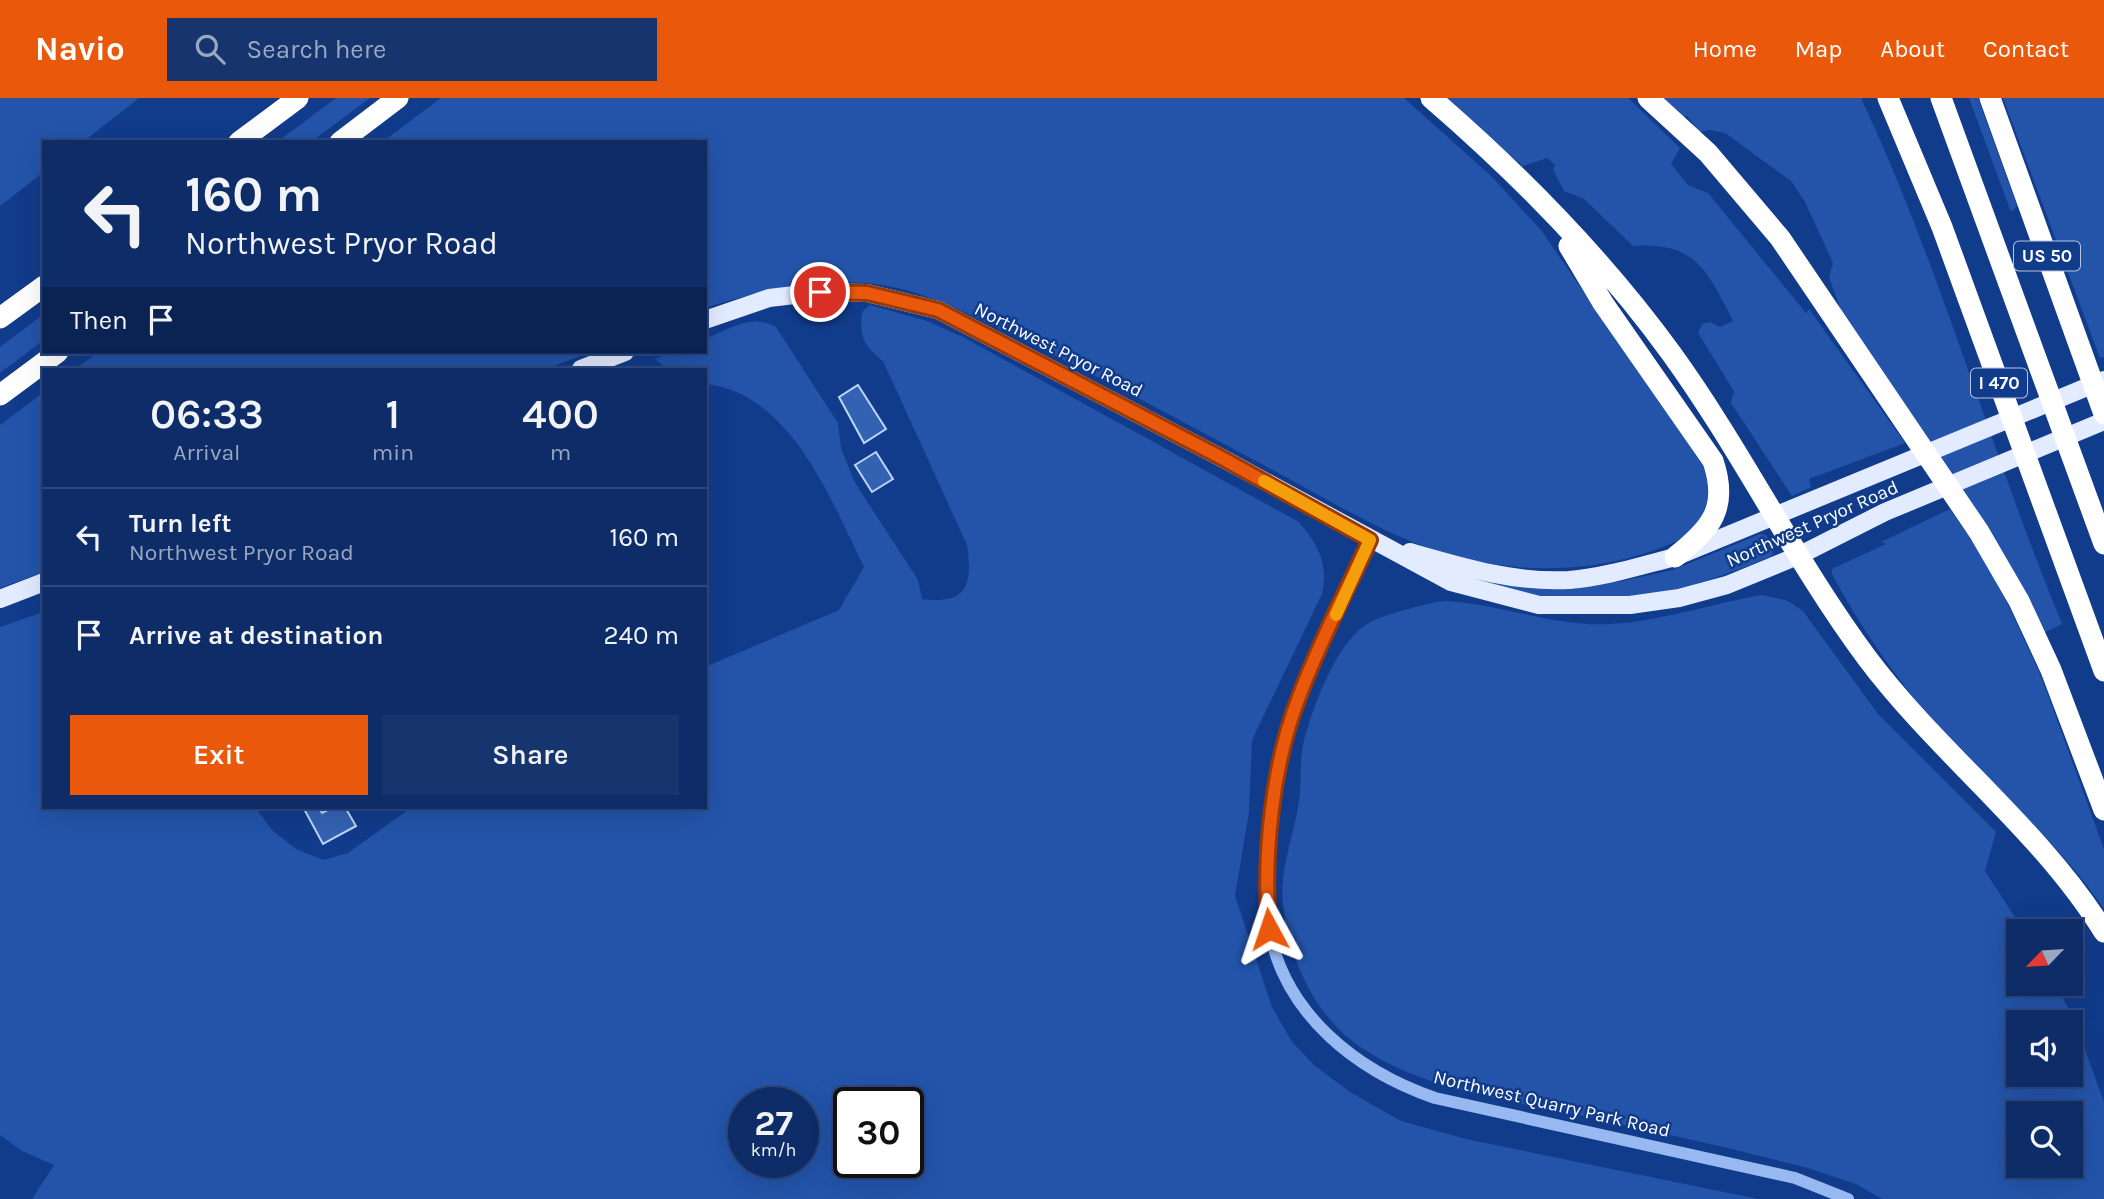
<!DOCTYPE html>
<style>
:root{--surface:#0d2c68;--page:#16346e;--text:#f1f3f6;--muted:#9aa7c0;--line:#2d487c;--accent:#ea580c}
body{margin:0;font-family:Karla,sans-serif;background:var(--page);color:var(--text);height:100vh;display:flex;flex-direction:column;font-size:26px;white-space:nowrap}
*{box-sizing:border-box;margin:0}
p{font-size:23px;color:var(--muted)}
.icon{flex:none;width:38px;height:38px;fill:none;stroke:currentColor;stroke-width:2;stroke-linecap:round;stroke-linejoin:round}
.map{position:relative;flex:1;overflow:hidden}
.side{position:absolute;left:42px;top:270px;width:665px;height:441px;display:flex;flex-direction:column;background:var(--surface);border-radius:0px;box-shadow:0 7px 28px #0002,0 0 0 2px var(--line)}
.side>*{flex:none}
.hud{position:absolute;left:42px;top:42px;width:665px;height:214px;border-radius:0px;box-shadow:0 7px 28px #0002,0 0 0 2px var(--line);background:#0d2c68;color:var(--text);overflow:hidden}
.needle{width:46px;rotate:245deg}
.tools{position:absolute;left:2006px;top:821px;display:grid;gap:14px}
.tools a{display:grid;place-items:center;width:77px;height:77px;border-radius:0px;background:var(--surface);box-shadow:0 7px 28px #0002,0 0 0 2px var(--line);font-size:35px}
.speed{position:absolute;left:728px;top:989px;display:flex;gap:14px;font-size:35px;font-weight:700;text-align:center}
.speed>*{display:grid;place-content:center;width:91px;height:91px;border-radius:50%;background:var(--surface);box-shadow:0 7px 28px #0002,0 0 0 2px var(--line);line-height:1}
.speed small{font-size:18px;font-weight:400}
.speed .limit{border:4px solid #111;border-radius:10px;background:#fff;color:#111}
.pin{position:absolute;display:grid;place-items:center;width:60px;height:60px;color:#fff;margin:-30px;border:4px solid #fff;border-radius:50%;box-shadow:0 2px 7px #0007}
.me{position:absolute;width:77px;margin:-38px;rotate:355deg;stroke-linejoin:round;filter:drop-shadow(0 0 5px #0008)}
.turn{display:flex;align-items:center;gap:24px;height:147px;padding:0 28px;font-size:32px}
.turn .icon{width:91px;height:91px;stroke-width:2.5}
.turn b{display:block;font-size:49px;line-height:60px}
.then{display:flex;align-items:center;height:66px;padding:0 28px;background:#0003;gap:14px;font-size:26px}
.eta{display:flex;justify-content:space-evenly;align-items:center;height:119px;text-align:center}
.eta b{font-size:42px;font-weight:600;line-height:49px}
.action{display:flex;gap:14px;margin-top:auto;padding:14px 28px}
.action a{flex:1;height:80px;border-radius:0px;background:var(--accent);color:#fff;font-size:28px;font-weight:600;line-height:80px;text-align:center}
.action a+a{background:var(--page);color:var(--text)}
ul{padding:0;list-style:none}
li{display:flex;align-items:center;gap:21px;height:98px;padding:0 28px;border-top:2px solid var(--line)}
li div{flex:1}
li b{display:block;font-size:26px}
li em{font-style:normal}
header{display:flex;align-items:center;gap:42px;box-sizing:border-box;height:98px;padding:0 35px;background:var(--accent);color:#fff}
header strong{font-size:33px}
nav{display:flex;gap:38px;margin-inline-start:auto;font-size:24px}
.search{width:490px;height:63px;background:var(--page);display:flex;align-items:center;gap:18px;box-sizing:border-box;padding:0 24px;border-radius:0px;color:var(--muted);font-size:26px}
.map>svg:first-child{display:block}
.green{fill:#2354aa;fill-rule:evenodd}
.building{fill:#3462b3;stroke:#bed5fd;stroke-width:2}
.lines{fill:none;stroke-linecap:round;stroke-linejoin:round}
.minor{stroke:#98b8f1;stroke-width:12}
.major{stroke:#e2ebff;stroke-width:18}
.highway{stroke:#fff;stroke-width:21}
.route-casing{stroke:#983908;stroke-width:18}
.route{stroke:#ea580c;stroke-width:12}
.slow{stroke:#f59e0b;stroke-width:12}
.labels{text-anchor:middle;stroke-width:5;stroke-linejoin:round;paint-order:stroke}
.shield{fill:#113b8b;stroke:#b8c4dc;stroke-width:2}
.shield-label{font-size:18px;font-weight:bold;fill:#fff}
.street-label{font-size:19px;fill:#fff;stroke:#113b8b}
</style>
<header>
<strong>Navio</strong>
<div class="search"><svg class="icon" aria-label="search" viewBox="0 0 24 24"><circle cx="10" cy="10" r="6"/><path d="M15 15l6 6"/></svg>Search here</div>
<nav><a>Home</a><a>Map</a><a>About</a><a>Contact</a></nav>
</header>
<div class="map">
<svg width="2104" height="1101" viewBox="0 0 2104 1101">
<rect width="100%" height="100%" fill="#113b8b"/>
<path class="green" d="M0,0H139L83,44H44V74L0,108Z
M336,0H370L311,44H277Z
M441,0H1404L1490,77L1541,132L1703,368C1716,396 1705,430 1675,444C1596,479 1501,478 1420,447C1369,427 1321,398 1273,372C1190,328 1107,282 1021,241C984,224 947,203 906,192C841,174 768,190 705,210V44H382Z
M1443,0H1628L1680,50L1671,66L1688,87L1708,95L1806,215L1809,211L1905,345L1809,381L1811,389L1792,398L1731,305L1734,293L1698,235L1702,226L1710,224L1720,229L1733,223C1707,172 1696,144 1633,148L1584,101L1564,93L1553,72L1555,67L1547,60L1523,68Z
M1659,0H1861C1940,168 1991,354 2062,526L2044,535L1993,438L1843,218L1829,179L1833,165L1805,104L1791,83L1725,35L1709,32L1699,34L1687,18L1682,20Z
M1969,0H1978L2017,108L2011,114Z
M2003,0H2104V259L2100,260Z
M870,207L927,223L963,239L1299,424C1318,447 1329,466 1322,496L1252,642L1249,714L1235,798L1272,909L1292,944L1315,968L1350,994L1401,1023L1466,1041L1758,1101H32L54,1067L22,1053L0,1037V529L44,514V709H255L272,732L296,751L323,762L348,755L412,709H705V569L839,512L864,469C831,402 790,294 705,286V271H667L655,261L673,254H705V241C729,231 752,215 776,229L838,325L841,350L854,383L918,482L922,501C967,507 973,487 967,447L883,263C864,248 859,239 862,214ZM744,1004H803V1064H744ZM849,1004H908V1064H849Z
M44,216V242L0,275V249Z
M99,254H591L546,271H75Z
M44,294V474L0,490V327Z
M1950,411L1976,449L2006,502L2041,578L2104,751V811C2057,742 1993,690 1939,629C1896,581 1862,532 1832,476V471L1886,446L1881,444Z
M1760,436L1766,437L1774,450L1772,458C1697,490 1627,509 1544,499C1514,495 1484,485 1455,478L1507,486L1576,488L1617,484L1673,472Z
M1763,497L1788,503L1803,513L1878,616L1996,734L1985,773L2024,833H2018V886H2056L2075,924L2104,1004V1101H1882L1856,1086L1808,1070C1738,1052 1669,1036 1598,1021C1519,1004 1408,992 1345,937C1309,905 1288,854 1283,806C1279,768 1297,731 1300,694C1301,679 1300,662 1303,647C1312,610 1338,538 1374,522C1385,517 1434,503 1445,503C1501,506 1555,529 1611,526C1663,523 1712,505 1763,497ZM2018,924H2070V976H2018ZM2018,1015H2070V1068H2018Z"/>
<path class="building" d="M858,287L886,331L864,345L839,299Z
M876,354L893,381L872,394L855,367Z
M303,709H319L322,715L334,709H345L356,728L323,746Z"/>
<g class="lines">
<path class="minor" d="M1370,442C1346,494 1316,547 1298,601C1286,636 1280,673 1274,710C1268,749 1262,791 1269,831C1285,917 1357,973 1435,1000L1795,1080L1848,1101"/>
<path class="major" d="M705,222L769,200L820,194L867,195L938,212L1220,359L1451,484L1539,507H1630L1679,500L1727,487L1800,457L1885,414L2104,323
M581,271L625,254
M1410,454C1462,469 1515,485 1569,482C1605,479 1640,468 1675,459L2104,282
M0,501L44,484"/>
<path class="highway" d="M1431,0C1519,76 1602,160 1671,255C1742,353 1795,463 1867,560C1939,656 2041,732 2104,834
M1648,0L1708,55L1780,140L1979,434L2019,503L2051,572L2104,712
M1888,0L1942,129L2104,573
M1941,0L2104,446
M1990,0L2104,316
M239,44L298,0
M340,44L398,0
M1569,148L1603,205L1713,363C1729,410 1711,431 1675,459
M0,220L44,188
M0,297L58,254"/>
</g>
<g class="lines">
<g class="route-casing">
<path id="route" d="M820,194L867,195L938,212L1220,359L1370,442C1346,494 1319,545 1299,599C1272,667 1263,759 1269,831"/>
</g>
<use href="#route" class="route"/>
<path class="slow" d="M1264,383L1370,442L1336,517"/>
</g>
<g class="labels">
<g class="shield">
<rect x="2014" y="143.5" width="66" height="29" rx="5"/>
<rect x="1971" y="270.5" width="56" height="29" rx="5"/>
</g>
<g class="shield-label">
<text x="2047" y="164">US 50</text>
<text x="1999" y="291">I 470</text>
</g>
<g class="street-label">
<text transform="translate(1059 251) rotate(27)" y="7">Northwest Pryor Road</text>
<text transform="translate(1812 425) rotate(-24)" y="7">Northwest Pryor Road</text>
<text transform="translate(1552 1005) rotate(13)" y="7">Northwest Quarry Park Road</text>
</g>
</g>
</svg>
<div class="tools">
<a><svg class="needle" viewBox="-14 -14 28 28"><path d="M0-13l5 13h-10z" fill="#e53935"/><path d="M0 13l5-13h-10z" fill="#9aa7c0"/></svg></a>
<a><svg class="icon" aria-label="sound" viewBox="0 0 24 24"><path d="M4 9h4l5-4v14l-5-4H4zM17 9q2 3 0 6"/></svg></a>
<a><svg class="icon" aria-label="search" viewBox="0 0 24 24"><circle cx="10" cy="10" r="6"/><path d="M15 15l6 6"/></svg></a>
</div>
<div class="speed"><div>27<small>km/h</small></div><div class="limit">30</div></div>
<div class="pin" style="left:820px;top:194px;background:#d93025"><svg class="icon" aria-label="arrive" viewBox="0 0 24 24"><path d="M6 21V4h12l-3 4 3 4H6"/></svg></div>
<svg class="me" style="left:1269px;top:831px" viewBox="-20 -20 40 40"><path d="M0-17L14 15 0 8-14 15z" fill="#ea580c" stroke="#fff" stroke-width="4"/></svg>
<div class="hud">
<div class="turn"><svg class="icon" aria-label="left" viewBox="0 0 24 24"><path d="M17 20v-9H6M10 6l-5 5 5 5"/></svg><div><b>160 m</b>Northwest Pryor Road</div></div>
<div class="then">Then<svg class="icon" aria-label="arrive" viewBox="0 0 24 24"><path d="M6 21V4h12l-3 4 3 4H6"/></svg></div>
</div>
<section class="side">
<div class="eta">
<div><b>06:33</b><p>Arrival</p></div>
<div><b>1</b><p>min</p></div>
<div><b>400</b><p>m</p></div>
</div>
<ul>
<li><svg class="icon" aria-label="left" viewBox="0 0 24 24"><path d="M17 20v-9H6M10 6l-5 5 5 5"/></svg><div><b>Turn left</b><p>Northwest Pryor Road</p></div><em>160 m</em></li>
<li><svg class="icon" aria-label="arrive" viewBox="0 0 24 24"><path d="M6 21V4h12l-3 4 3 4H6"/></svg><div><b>Arrive at destination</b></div><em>240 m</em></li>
</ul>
<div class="action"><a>Exit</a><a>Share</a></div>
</section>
</div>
